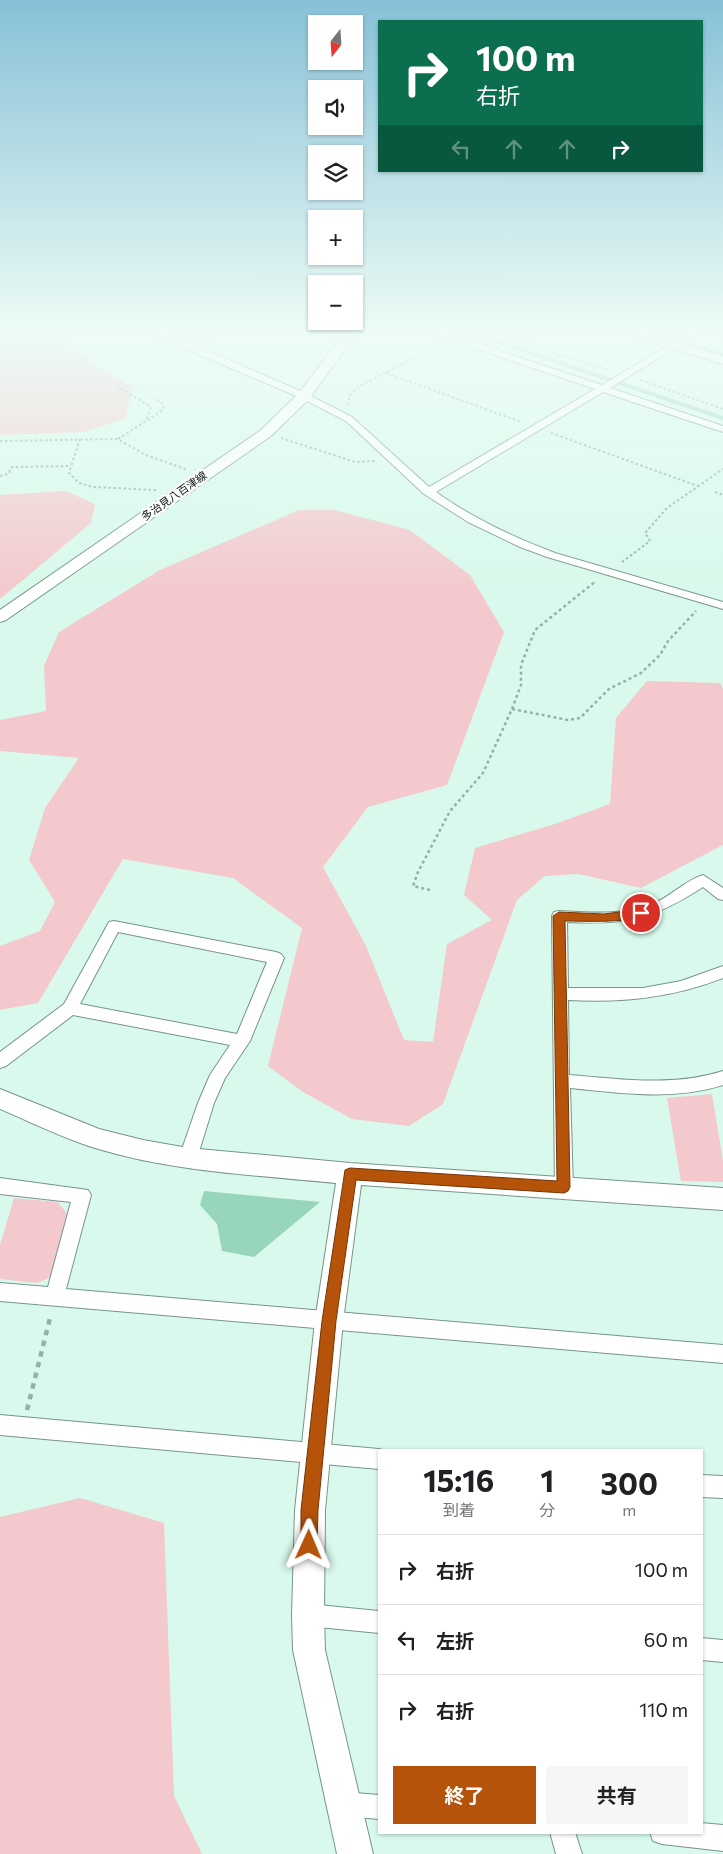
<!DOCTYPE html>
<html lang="ja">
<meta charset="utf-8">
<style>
:root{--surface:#fff;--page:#f6f6f6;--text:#202124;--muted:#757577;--line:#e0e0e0;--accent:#b45309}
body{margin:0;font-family:Commissioner,"Noto Sans JP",sans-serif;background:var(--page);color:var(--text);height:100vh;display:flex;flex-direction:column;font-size:19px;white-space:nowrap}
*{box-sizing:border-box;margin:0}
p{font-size:16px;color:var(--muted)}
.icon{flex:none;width:28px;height:28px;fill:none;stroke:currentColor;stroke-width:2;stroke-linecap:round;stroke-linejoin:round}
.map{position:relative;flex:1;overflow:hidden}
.sheet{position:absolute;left:378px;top:1449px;width:325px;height:385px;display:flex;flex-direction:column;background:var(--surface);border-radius:0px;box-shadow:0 1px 4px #0004}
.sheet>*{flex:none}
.guide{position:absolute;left:378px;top:20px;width:325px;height:152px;border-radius:0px;box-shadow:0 1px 4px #0004;background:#0b6e4f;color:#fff;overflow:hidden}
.needle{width:32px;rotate:197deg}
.tools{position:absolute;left:308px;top:15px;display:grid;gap:10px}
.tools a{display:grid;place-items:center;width:55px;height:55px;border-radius:0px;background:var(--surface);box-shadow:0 1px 4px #0004;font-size:25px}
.pin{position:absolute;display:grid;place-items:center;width:42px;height:42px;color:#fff;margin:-21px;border:2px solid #fff;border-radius:50%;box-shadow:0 1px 5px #0007}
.me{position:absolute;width:55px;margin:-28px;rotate:1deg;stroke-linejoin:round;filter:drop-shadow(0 0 4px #0008)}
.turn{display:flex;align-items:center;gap:18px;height:105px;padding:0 15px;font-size:22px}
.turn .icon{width:65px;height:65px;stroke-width:2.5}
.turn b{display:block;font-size:35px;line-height:42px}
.lanes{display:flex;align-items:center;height:48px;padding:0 15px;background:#0003;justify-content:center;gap:25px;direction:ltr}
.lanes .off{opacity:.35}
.eta{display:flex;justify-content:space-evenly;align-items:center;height:85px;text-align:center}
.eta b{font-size:30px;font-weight:700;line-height:35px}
.action{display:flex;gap:10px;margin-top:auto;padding:10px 15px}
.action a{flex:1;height:58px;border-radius:0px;background:var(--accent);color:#fff;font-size:20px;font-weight:700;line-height:58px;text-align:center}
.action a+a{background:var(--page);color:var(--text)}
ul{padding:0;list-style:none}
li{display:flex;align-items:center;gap:15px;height:70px;padding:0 15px;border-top:1px solid var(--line)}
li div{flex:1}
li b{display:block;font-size:19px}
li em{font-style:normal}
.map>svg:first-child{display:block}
.green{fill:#f3c9cd}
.water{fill:#97d5bd}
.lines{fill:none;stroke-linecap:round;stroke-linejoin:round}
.stream{stroke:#97d5bd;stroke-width:4}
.street-casing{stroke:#779589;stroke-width:2}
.secondary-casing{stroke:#779589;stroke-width:2}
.primary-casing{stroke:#779589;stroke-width:2}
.path-far2{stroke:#96b0a5;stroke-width:2;stroke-dasharray:2.5 2.5;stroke-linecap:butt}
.path-far1{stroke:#96b0a5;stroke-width:2.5;stroke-dasharray:3 3;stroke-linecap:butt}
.path{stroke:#96b0a5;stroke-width:4.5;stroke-dasharray:5.5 5.5;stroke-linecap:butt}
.street{fill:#fff;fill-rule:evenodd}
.secondary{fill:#fff;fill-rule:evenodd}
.primary{fill:#fff;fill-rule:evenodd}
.route{fill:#b45309;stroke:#753606}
.labels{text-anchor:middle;stroke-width:4.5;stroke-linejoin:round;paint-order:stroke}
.far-street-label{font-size:11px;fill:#0b1712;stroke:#fdfdfd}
</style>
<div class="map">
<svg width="723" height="1854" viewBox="0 0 723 1854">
<rect width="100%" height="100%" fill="#d8f9eb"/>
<path class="green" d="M0,334H49L132,387L126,418L85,432L0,435Z
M66,491L95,504L91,523L0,599V495Z
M299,510H335L410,530L470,575L504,632L447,785L368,807L323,867L366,946L404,1040L433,1042L447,944L492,920L464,895L475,848L555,824L610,804L616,718L647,681L720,683L723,689V845L641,888L578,874L545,876L517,900L443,1104L409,1126L352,1119L303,1092L268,1066L302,928L233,878L123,859L38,1003L0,1010V946L40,931L55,902L29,860L45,808L79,758L0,751V720L46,711L44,666L59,632L160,570Z
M712,1094L723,1161V1182L681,1181L667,1098Z
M14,1198L58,1202L68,1215L51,1277L37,1283L0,1279V1245Z
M80,1498L164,1523L174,1796L202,1854H0V1517Z"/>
<path class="water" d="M204,1191L320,1202L254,1257L222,1251L217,1224L200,1205Z"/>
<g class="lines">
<path class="stream" d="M474,334L723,418
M674,340L685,334
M690,345L723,355"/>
<g class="street-casing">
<path id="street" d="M157,334H168L190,343L207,334H217L197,346L307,394L352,417L429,487L595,389L439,336L438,334H449L602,385L688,334H698L610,388L723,426V432L603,392L436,492C472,518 513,537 555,553L723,602V609L547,557L520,547L468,522L424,494L346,421L301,398L186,349Z
M703,875L723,888V900L718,899L703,887C652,920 627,925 567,922L568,988H643L681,981L723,966V978C672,998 622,1003 568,1000L569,1075C621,1079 673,1087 723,1071V1085C673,1101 621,1093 570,1088L573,1187L570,1192L564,1195L558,1192L555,1187L552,916L554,912L559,911C592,913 628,916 659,901C674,893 687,880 703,875Z
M114,921L276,952L281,954L284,958L250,1041L225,1078L214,1103L197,1158L194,1163L188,1165L182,1163L179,1158L198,1103L210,1075L230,1045L73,1015L6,1066L0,1068V1052L64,1004L109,922ZM118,932L267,962L237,1034L80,1004Z
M0,1178L88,1190L91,1195L66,1289L723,1345V1363L0,1301V1283L48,1287L71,1202L0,1194Z
M0,1415L379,1449L382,1450H379V1469L0,1435Z
M701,1475L723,1476V1498L701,1497Z
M308,1604L379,1611V1633L308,1626L300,1623L297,1615L300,1607Z
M701,1638L723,1640V1662L701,1660Z
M343,1792L379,1795V1819L343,1816L334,1813L331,1804L334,1795Z
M701,1823L723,1825V1851L662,1844L653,1841L650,1832H701Z
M550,1832H575L582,1854H556Z"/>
</g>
<g class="secondary-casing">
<path id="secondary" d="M344,334H356L309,399L271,436L6,620L0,622V610L261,430L299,393Z
M0,1089L99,1129L143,1140L188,1148L350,1163L723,1188V1210L361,1185L343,1321L325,1510L324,1615L325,1650L373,1854H337L293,1650L292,1615L295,1510L315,1321L336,1183C256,1175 173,1172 95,1148C63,1138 31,1122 0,1109Z"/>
</g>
<g class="primary-casing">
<path id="primary" d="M632,334H652L723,356V364L634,337Z"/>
</g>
<path class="path-far2" d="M495,334L608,370
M386,373L521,422
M640,380L723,409
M117,386L151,407L146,419
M347,405L350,395L356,388L439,345
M551,433L698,486
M281,438L355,462L376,461
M80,439L69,473L79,483L93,487L156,490
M118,439L163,410L164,405L155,398
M0,441L117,439L146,455L188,470
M0,476L8,474L12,467L71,466
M715,492L723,495
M622,562L650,541L645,533L667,508L723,469"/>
<path class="path-far1" d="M512,709L521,685V665L535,630L596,581
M430,890L413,886L418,872L450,811L483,773L512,709L568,720L580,718L609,689L641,673L660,655L668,641L696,611"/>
<path class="path" d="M27,1410L51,1314"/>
<use href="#street" class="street"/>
<use href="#secondary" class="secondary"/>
<use href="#primary" class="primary"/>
</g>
<linearGradient id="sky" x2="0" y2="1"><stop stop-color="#87c1d7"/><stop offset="0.56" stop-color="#edfcf6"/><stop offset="1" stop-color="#edfcf6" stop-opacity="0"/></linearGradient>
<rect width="723" height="593" fill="url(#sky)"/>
<path class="route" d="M641,909L647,913C638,924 580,921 565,921L570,1187L568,1191L564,1193L356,1180L336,1321L318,1510L317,1545L315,1551L309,1553L303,1551L301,1545V1510L322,1321L345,1170L350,1168L557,1181L553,916L559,912L604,914Z"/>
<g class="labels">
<g class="far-street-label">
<text transform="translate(174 496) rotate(-35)" y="4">多治見八百津線</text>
</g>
</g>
</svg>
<div class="tools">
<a><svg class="needle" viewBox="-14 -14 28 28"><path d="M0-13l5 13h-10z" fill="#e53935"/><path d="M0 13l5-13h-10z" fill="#757577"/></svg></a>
<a><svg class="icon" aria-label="sound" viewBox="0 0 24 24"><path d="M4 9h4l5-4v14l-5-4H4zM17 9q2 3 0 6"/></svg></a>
<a><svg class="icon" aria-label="layers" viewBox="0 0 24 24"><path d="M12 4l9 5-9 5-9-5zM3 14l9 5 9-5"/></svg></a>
<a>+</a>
<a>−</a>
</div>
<div class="pin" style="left:641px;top:913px;background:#d93025"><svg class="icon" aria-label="arrive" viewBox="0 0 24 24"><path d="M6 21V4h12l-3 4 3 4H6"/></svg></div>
<svg class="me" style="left:309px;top:1545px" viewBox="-20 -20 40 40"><path d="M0-17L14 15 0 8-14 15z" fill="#b45309" stroke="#fff" stroke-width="4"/></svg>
<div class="guide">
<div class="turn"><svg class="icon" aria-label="right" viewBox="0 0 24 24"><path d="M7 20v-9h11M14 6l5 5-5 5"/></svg><div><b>100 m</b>右折</div></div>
<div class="lanes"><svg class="icon off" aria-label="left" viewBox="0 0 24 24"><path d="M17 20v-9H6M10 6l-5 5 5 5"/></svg><svg class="icon off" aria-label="ahead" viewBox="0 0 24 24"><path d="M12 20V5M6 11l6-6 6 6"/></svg><svg class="icon off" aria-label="ahead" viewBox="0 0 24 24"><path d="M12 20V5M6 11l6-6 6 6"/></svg><svg class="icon" aria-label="right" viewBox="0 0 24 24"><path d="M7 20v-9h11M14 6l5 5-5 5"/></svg></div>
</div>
<section class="sheet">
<div class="eta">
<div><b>15:16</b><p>到着</p></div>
<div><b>1</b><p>分</p></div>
<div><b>300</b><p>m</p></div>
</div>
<ul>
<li><svg class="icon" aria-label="right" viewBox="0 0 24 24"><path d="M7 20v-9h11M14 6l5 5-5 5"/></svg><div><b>右折</b></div><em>100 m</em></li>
<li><svg class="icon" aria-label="left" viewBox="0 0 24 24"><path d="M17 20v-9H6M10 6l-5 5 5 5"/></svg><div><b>左折</b></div><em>60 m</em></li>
<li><svg class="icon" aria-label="right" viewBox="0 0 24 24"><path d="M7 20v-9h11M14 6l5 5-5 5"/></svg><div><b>右折</b></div><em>110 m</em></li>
</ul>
<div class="action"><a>終了</a><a>共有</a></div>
</section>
</div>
